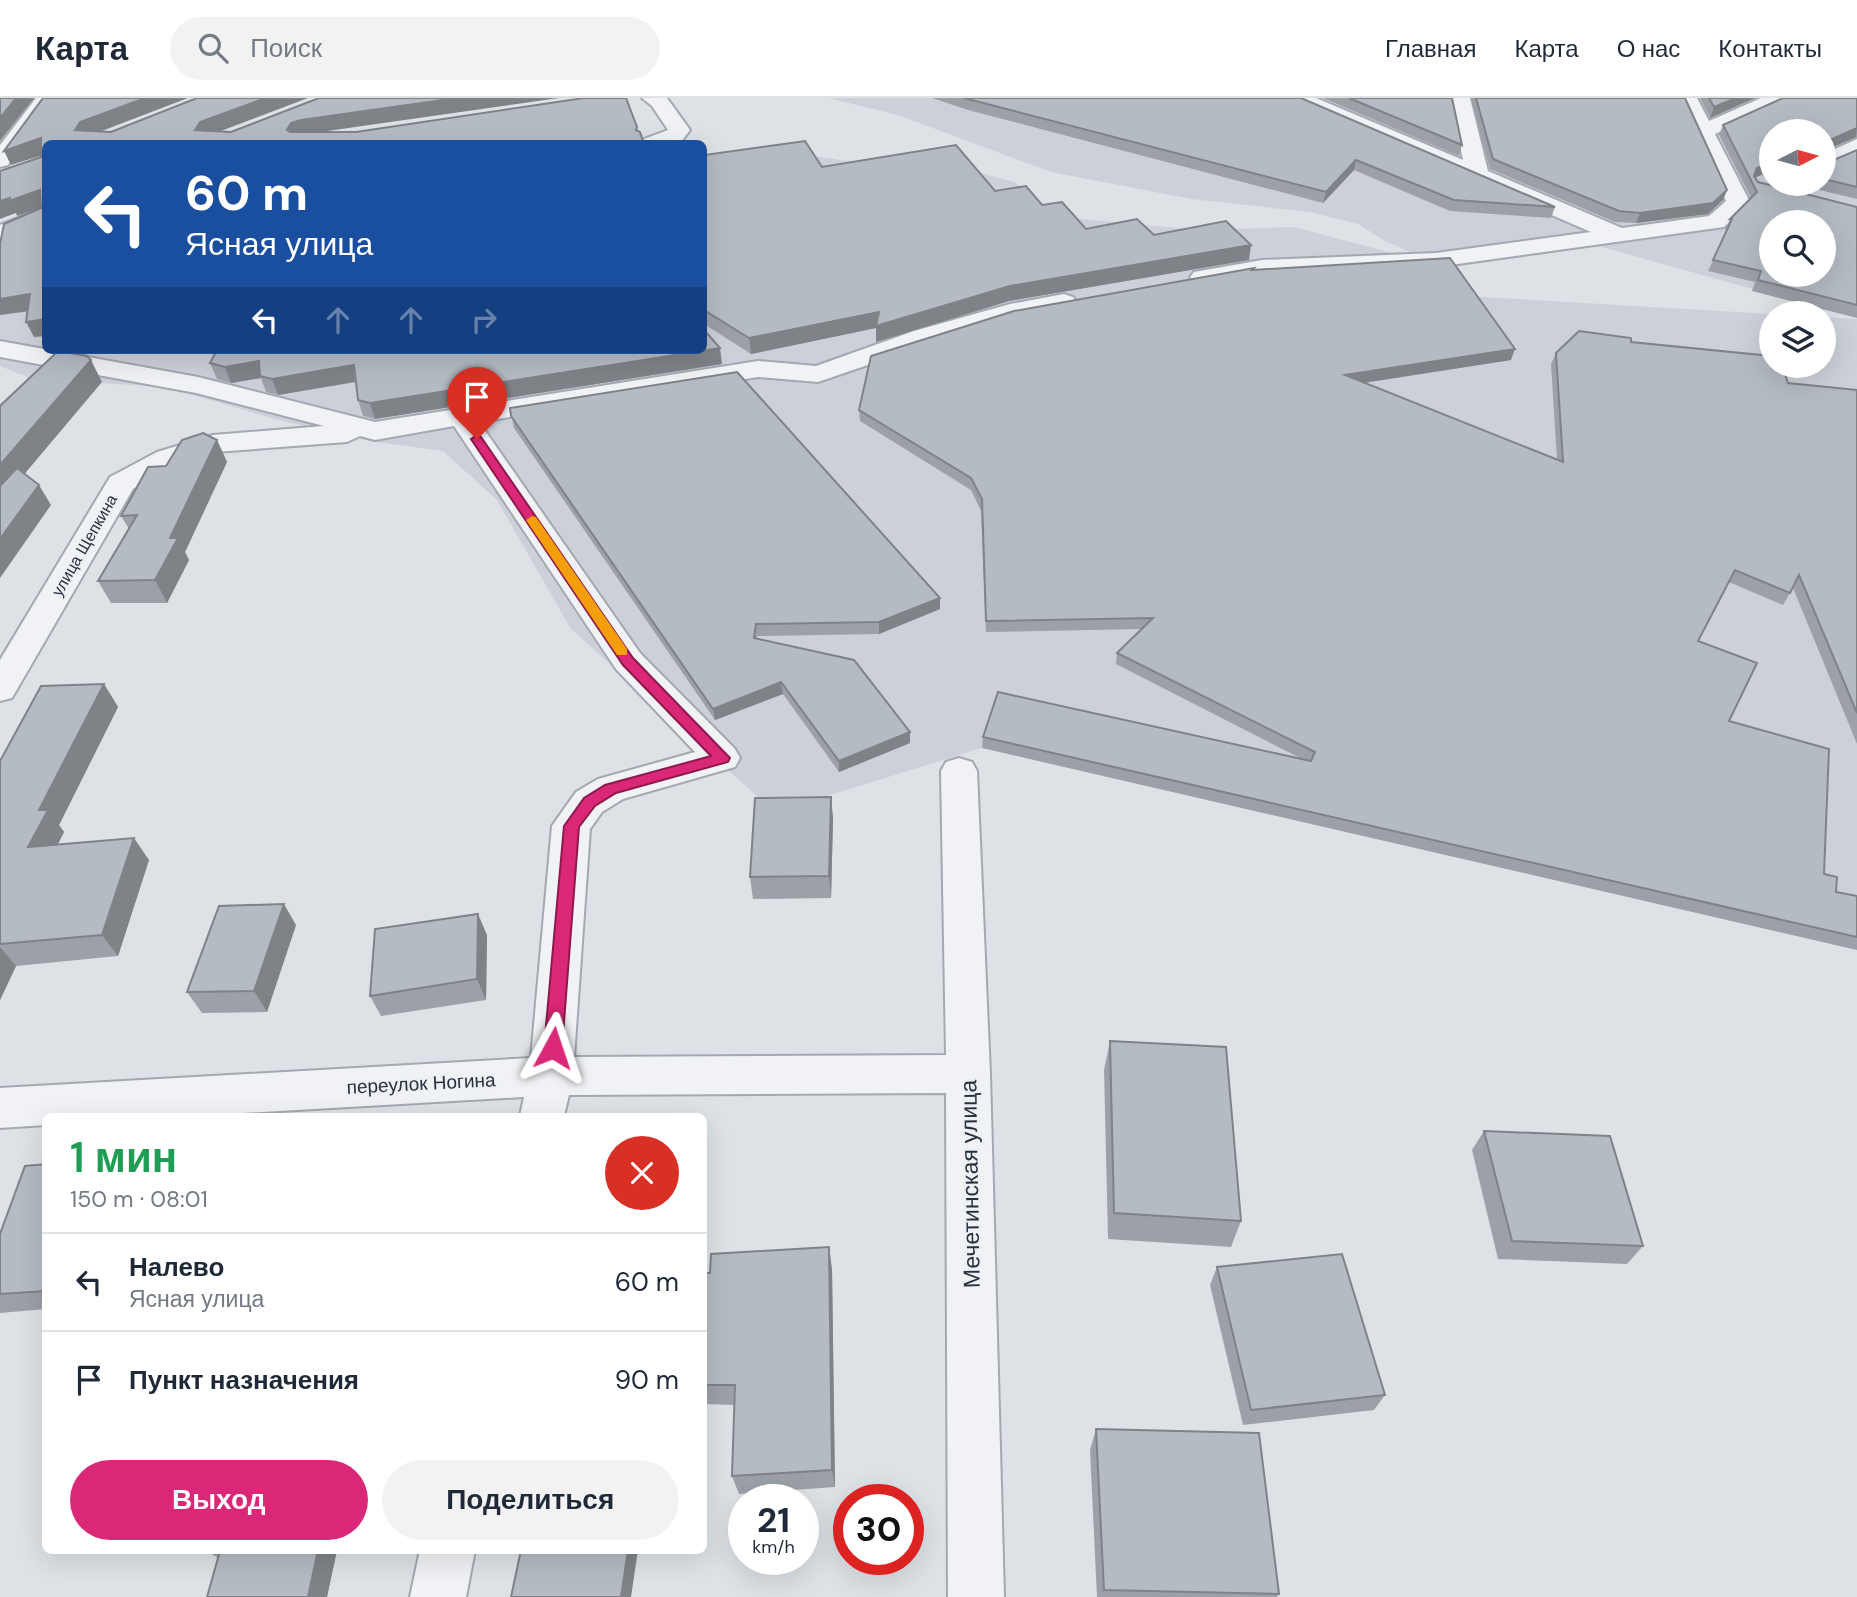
<!DOCTYPE html>
<html lang="ru">
<meta charset="utf-8">
<style>
:root{--surface:#fff;--page:#f2f2f3;--text:#1f2937;--muted:#747a83;--line:#e0e1e3;--accent:#db2777}
body{margin:0;font-family:"DM Sans",sans-serif;background:var(--page);color:var(--text);height:100vh;display:flex;flex-direction:column;font-size:26px;white-space:nowrap}
*{box-sizing:border-box;margin:0}
p{font-size:23px;color:var(--muted)}
.icon{flex:none;width:38px;height:38px;fill:none;stroke:currentColor;stroke-width:2;stroke-linecap:round;stroke-linejoin:round}
.map{position:relative;flex:1;overflow:hidden}
.details{position:absolute;left:42px;top:1015px;width:665px;height:441px;display:flex;flex-direction:column;background:var(--surface);border-radius:10px;box-shadow:0 7px 28px #0002}
.details>*{flex:none}
.guide{position:absolute;left:42px;top:42px;width:665px;height:214px;border-radius:10px;box-shadow:0 7px 28px #0002;background:#1a4fa0;color:#fff;overflow:hidden}
.needle{width:46px;rotate:84deg}
.buttons{position:absolute;left:1759px;top:21px;display:grid;gap:14px}
.buttons a{display:grid;place-items:center;width:77px;height:77px;border-radius:50%;background:var(--surface);box-shadow:0 7px 28px #0002;font-size:35px}
.speed{position:absolute;left:728px;top:1386px;display:flex;gap:14px;font-size:35px;font-weight:700;text-align:center}
.speed>*{display:grid;place-content:center;width:91px;height:91px;border-radius:50%;background:var(--surface);box-shadow:0 7px 28px #0002;line-height:1}
.speed small{font-size:18px;font-weight:400}
.speed .limit{border:10px solid #d22;background:#fff;color:#111}
.pin{position:absolute;display:grid;place-items:center;width:60px;height:60px;color:#fff;margin:-72px -30px;border-radius:50% 50% 50% 0;rotate:-45deg;box-shadow:0 0 7px #0007}
.pin .icon{rotate:45deg}
.me{position:absolute;width:77px;margin:-38px;rotate:5deg;stroke-linejoin:round;filter:drop-shadow(0 0 5px #0008)}
.turn{display:flex;align-items:center;gap:24px;height:147px;padding:0 28px;font-size:32px}
.turn .icon{width:91px;height:91px;stroke-width:2.5}
.turn b{display:block;font-size:49px;line-height:60px}
.lanes{display:flex;align-items:center;height:66px;padding:0 28px;background:#0003;justify-content:center;gap:35px;direction:ltr}
.lanes .off{opacity:.35}
.round{display:grid;place-items:center;flex:none;width:74px;height:74px;border-radius:37px;background:var(--page)}
.head{display:flex;align-items:center;justify-content:space-between;height:119px;padding:0 28px}
h1{font-size:42px;font-weight:600;line-height:52px;color:#1e9e55}
.cta{display:flex;gap:14px;margin-top:auto;padding:14px 28px}
.cta a{flex:1;height:80px;border-radius:42px;background:var(--accent);color:#fff;font-size:28px;font-weight:600;line-height:80px;text-align:center}
.cta a+a{background:var(--page);color:var(--text)}
ul{padding:0;list-style:none}
li{display:flex;align-items:center;gap:21px;height:98px;padding:0 28px;border-top:2px solid var(--line)}
li div{flex:1}
li b{display:block;font-size:26px}
li em{font-style:normal}
header{display:flex;align-items:center;gap:42px;box-sizing:border-box;height:98px;padding:0 35px;background:var(--surface);border-bottom:2px solid var(--line)}
header strong{font-size:33px}
nav{display:flex;gap:38px;margin-inline-start:auto;font-size:24px}
.search{width:490px;height:63px;background:var(--page);display:flex;align-items:center;gap:18px;box-sizing:border-box;padding:0 24px;border-radius:38px;color:var(--muted);font-size:26px}
.map>svg:first-child{display:block}
.built{fill:#ccd1d9;fill-rule:evenodd}
.lines{fill:none;stroke-linecap:round;stroke-linejoin:round}
.minor-casing{stroke:#a3a9b1;stroke-width:4}
.minor{fill:#f0f2f5;fill-rule:evenodd}
.wall{fill:#9ca1a8}
.shaded-wall{fill:#7f8388}
.building{fill:#b5bbc3;stroke:#7f8388;stroke-width:2;fill-rule:evenodd}
.route{fill:#db2777;stroke:#8e194d;stroke-width:2}
.slow{fill:#f59e0b}
.labels{text-anchor:middle;stroke-width:5;stroke-linejoin:round;paint-order:stroke}
.far-street-label{font-size:16px;fill:#27303d;stroke:#edf0f4}
.street-label{font-size:19px;fill:#27303d;stroke:#edf0f4}
.near-street-label{font-size:23px;fill:#27303d;stroke:#edf0f4}
</style>
<header>
<strong>Карта</strong>
<div class="search"><svg class="icon" aria-label="search" viewBox="0 0 24 24"><circle cx="10" cy="10" r="6"/><path d="M15 15l6 6"/></svg>Поиск</div>
<nav><a>Главная</a><a>Карта</a><a>О нас</a><a>Контакты</a></nav>
</header>
<div class="map">
<svg width="1857" height="1499" viewBox="0 0 1857 1499">
<rect width="100%" height="100%" fill="#dde2e7"/>
<path class="built" d="M828,0H1857V220L1598,148L1448,170L1466,198L1771,216V268H1824V219L1857,221V852L982,650L775,714L571,531L497,402L443,353L370,343L282,323L166,289L32,281L0,268V172L45,164L46,252H704V72L806,57L901,71L963,70L1014,84L1061,119L1197,132L1294,129L1441,168L1385,143L1358,126L1310,114L1191,101L1051,74L898,17ZM1771,33H1824V86H1771ZM1771,124H1824V177H1771Z"/>
<g class="lines">
<g class="minor-casing">
<path id="minor" d="M36,0H57L8,67L0,69V47Z
M642,0H667L690,32L681,44L641,46L644,41L668,32L652,8Z
M1288,0H1316L1463,62L1450,0H1470L1488,73L1622,130L1709,118L1726,103L1677,0H1697L1709,23L1761,0H1789L1786,4L1715,36L1750,104L1724,129L1436,169L1262,176L1203,187L1194,184L1190,179L1194,174L1262,162L1436,155L1591,134L1291,4Z
M1857,41V57L1824,72V56Z
M46,109V125L0,143V127Z
M1064,196L1073,199L1077,204L1073,209L1014,221L932,245L818,284L758,279L479,324L640,555L735,651L740,660L735,669L623,701L602,714L590,731L574,959L946,957L941,673L946,664L959,660L972,664L977,673L990,976L1004,1499H948L946,995L569,997L564,1018H520L524,999L191,1018H46V1027L0,1030V990L531,960L552,728L576,694L598,681L695,654L616,571L454,328L375,342L360,338L347,344L216,354L177,366L133,391L12,600L0,603V562L110,379L157,354L213,337L324,328L196,295L0,259V243L198,279L375,324L758,263L816,268L914,233L1010,206Z
M420,1452H475L466,1499H410Z"/>
</g>
<use href="#minor" class="minor"/>
</g>
<path class="wall" d="M932,0H1301L1555,109L1551,120L1450,113L1354,72L1323,105L968,12Z
M1323,0H1452L1462,47L1459,58Z
M1471,0H1685L1727,92L1723,102L1708,116L1636,125L1615,124L1490,71Z
M1700,0H1755L1710,20Z
M1857,0V39L1828,51L1829,64L1857,52V101L1795,86H1824V33H1771V79L1761,77L1755,80L1758,84L1857,109V220L1752,193L1755,184L1708,173L1727,132H1725L1730,121L1751,100L1719,37L1723,27Z
M704,57L822,69L995,93L1042,107L1086,131L1154,137L1249,162L1009,203L876,244V230L751,256L704,226Z
M1254,170V172L1511,262L1364,285L1557,361L1551,266L1556,255L1631,244L1788,285L1857,292V646L1793,490L1783,507L1729,484L1698,543L1729,623L1824,776L1836,794L1857,798V852L982,650L983,639L1302,661L1116,566L1117,555L1141,531L986,534L981,413L971,392L860,323L859,312Z
M210,265L722,266L375,321L363,318L358,302L356,284L278,297L266,294L261,280L231,285L217,281Z
M510,310L940,511L879,536L757,538V541L910,645L839,674L783,596L715,622L514,330Z
M217,342L227,364L185,454L189,462L167,505H111L98,483L129,431L121,418L166,368Z
M104,586L118,609L59,727L64,734L58,746L149,762L118,858L16,868L0,902V663Z
M831,699L833,721L831,800L753,801L750,779Z
M296,827L267,914L202,915L187,894Z
M487,837L486,902L381,918L370,898Z
M1110,943L1241,1123L1231,1149L1108,1141L1104,972Z
M1484,1033L1643,1148L1627,1166L1498,1161L1472,1052Z
M46,1066V1211L0,1215V1136Z
M1217,1169L1385,1297L1374,1312L1243,1327L1210,1187Z
M832,1171L835,1389L739,1396L732,1378L735,1307L704,1306V1175Z
M1096,1331L1279,1496L1277,1499H1097L1090,1352Z
M337,1452L327,1499H207L218,1460L207,1453Z"/>
<path class="shaded-wall" d="M16,0H34L0,43V20Z
M145,0H188L86,39L75,32L80,24Z
M266,0H308L205,39L195,32L200,24Z
M457,0H559L306,36L296,40L287,32L291,25L301,22Z
M1736,0H1755L1710,20L1714,9Z
M1857,30L1856,39L1824,53L1828,43Z
M41,40L46,56L11,67L4,53Z
M1356,62L1354,72L1323,105L1326,94Z
M1766,67L1761,77L1752,81L1757,70Z
M40,92L46,108L17,118L16,115L0,121V103Z
M1727,92L1723,102L1708,116L1636,125L1640,115Z
M1251,147L1249,162L1009,203L876,244V230L751,256L749,240L1010,188Z
M30,196L38,212L0,217V201Z
M46,221V238L34,239L26,224Z
M720,250L722,266L375,321L370,305Z
M1515,251L1511,262L1342,288L1345,277Z
M91,262L102,284L0,405V367Z
M259,263L261,280L231,285L225,269Z
M354,267L360,283L278,297L272,281Z
M217,342L227,364L185,454L189,462L167,505L155,482L170,440Z
M39,387L51,407L0,480V441Z
M940,500V511L879,536V524Z
M781,584L783,596L715,622L713,611Z
M104,586L118,609L59,727L64,734L45,771L28,749L39,712Z
M910,634V645L839,674V663Z
M831,699L833,721L831,800L829,778Z
M134,740L149,762L118,858L102,837Z
M284,806L296,827L267,914L254,893Z
M478,816L487,837L486,902L477,881Z
M0,849L16,868L0,902Z
M829,1149L832,1171L835,1389L832,1372Z
M318,1452H337L327,1499H308Z
M628,1452H638L631,1499H621Z"/>
<path class="building" d="M0,0H16L0,20Z
M43,0H145L80,24L75,32L111,34L197,0H266L200,24L195,32L231,34L319,0H457L301,22L291,25L287,32L290,34H356L584,0H626L637,29L636,32L640,34L644,46H46V221L26,224L30,196L0,201V146L4,126L41,110L40,92L9,103L10,100L0,103V73L41,59V40L4,53Z
M964,0H1301L1555,109L1454,102L1356,62L1326,94Z
M1349,0H1452L1462,47Z
M1476,0H1685L1727,92L1713,105L1640,115L1619,113L1493,61Z
M1709,0H1736L1714,9Z
M1783,0H1857V30L1828,43L1829,64L1857,52V89L1824,81V33H1771V68L1766,67L1757,70L1754,78L1758,84L1857,109V207L1758,182L1761,173L1713,162L1732,121H1730L1757,94L1723,27ZM1771,124H1824V177H1771Z
M805,43L822,69L956,47L995,93L1026,88L1042,107L1062,104L1086,131L1137,121L1154,137L1226,123L1251,147L1010,188L876,228L879,214L749,240L704,212V57Z
M1450,160L1515,251L1345,277L1563,364L1556,255L1579,233L1631,240V244L1771,258V268H1782L1788,285L1857,292V615L1799,477L1790,495L1735,472L1698,543L1757,565L1729,623L1829,651L1824,776L1837,779L1836,794L1857,798V839L983,639L998,594L1311,663L1315,654L1117,555L1153,520L986,523L982,401L971,380L859,312L871,258L1014,213L1254,170L1252,172Z
M704,232L720,250L370,305L358,302L354,267L272,281L260,278L259,263L225,269L210,265L217,252H704Z
M58,253L87,258L91,262L0,367V308Z
M737,274L940,500L879,524L756,526L754,540L854,562L910,634L839,663L781,584L713,611L511,318L510,310Z
M203,335L217,342L170,440H178L155,482L98,483L137,417L121,418L148,369L166,368L182,342Z
M17,370L39,387L0,441V388Z
M104,586L39,712H48L28,749L134,740L102,837L0,846V663L41,588Z
M831,699L829,778L750,779L755,700Z
M284,806L254,893L187,894L219,808Z
M478,816L477,881L370,898L375,831Z
M1110,943L1226,949L1241,1123L1114,1115Z
M1484,1033L1610,1038L1643,1148L1512,1143Z
M46,1066V1193L0,1196V1136L25,1068Z
M829,1149L832,1372L732,1378L735,1287H704V1175H710L711,1156Z
M1342,1156L1385,1297L1251,1312L1217,1169Z
M1096,1331L1259,1335L1279,1496L1104,1492Z
M207,1452H318L308,1499H207L220,1453H207Z
M521,1452H628L621,1499H511Z"/>
<path class="route" d="M477,337L481,339L633,560L730,660L728,664L616,695L595,708L579,729L562,950L559,956L553,958L547,956L544,950L564,728L584,700L605,687L711,658L623,567L471,341Z"/>
<path class="slow" d="M532,418L536,419L627,551V557H617L526,422Z"/>
<g class="labels">
<g class="far-street-label">
<text transform="translate(84 447) rotate(-60)" y="6">улица Щепкина</text>
</g>
<g class="street-label">
<text transform="translate(421 985) rotate(-3)" y="7">переулок Ногина</text>
</g>
<g class="near-street-label">
<text transform="translate(970 1086) rotate(-91)" y="8">Мечетинская улица</text>
</g>
</g>
</svg>
<div class="buttons">
<a><svg class="needle" viewBox="-14 -14 28 28"><path d="M0-13l5 13h-10z" fill="#e53935"/><path d="M0 13l5-13h-10z" fill="#747a83"/></svg></a>
<a><svg class="icon" aria-label="search" viewBox="0 0 24 24"><circle cx="10" cy="10" r="6"/><path d="M15 15l6 6"/></svg></a>
<a><svg class="icon" aria-label="layers" viewBox="0 0 24 24"><path d="M12 4l9 5-9 5-9-5zM3 14l9 5 9-5"/></svg></a>
</div>
<div class="speed"><div>21<small>km/h</small></div><div class="limit">30</div></div>
<div class="pin" style="left:477px;top:341px;background:#d93025"><svg class="icon" aria-label="arrive" viewBox="0 0 24 24"><path d="M6 21V4h12l-3 4 3 4H6"/></svg></div>
<svg class="me" style="left:553px;top:950px" viewBox="-20 -20 40 40"><path d="M0-17L14 15 0 8-14 15z" fill="#db2777" stroke="#fff" stroke-width="4"/></svg>
<div class="guide">
<div class="turn"><svg class="icon" aria-label="left" viewBox="0 0 24 24"><path d="M17 20v-9H6M10 6l-5 5 5 5"/></svg><div><b>60 m</b>Ясная улица</div></div>
<div class="lanes"><svg class="icon" aria-label="left" viewBox="0 0 24 24"><path d="M17 20v-9H6M10 6l-5 5 5 5"/></svg><svg class="icon off" aria-label="ahead" viewBox="0 0 24 24"><path d="M12 20V5M6 11l6-6 6 6"/></svg><svg class="icon off" aria-label="ahead" viewBox="0 0 24 24"><path d="M12 20V5M6 11l6-6 6 6"/></svg><svg class="icon off" aria-label="right" viewBox="0 0 24 24"><path d="M7 20v-9h11M14 6l5 5-5 5"/></svg></div>
</div>
<section class="details">
<div class="head"><div><h1>1 мин</h1><p>150 m · 08:01</p></div><a class="round" style="background:#d93025;color:#fff"><svg class="icon" aria-label="close" viewBox="0 0 24 24"><path d="M6 6l12 12M18 6L6 18"/></svg></a></div>
<ul>
<li><svg class="icon" aria-label="left" viewBox="0 0 24 24"><path d="M17 20v-9H6M10 6l-5 5 5 5"/></svg><div><b>Налево</b><p>Ясная улица</p></div><em>60 m</em></li>
<li><svg class="icon" aria-label="arrive" viewBox="0 0 24 24"><path d="M6 21V4h12l-3 4 3 4H6"/></svg><div><b>Пункт назначения</b></div><em>90 m</em></li>
</ul>
<div class="cta"><a>Выход</a><a>Поделиться</a></div>
</section>
</div>
